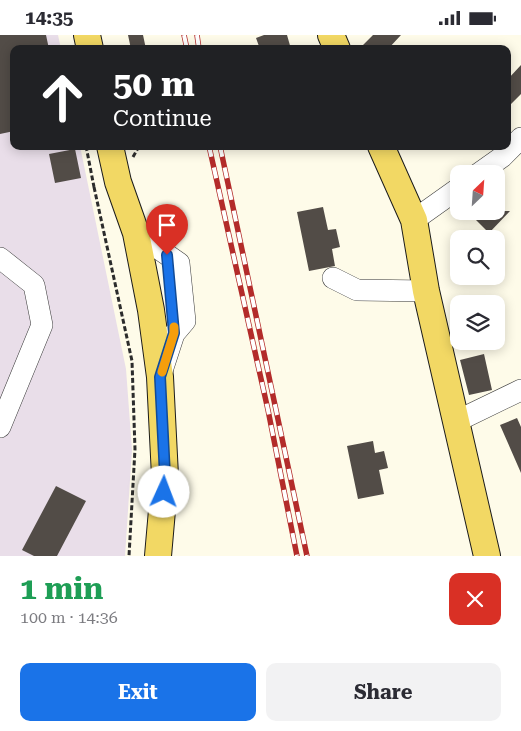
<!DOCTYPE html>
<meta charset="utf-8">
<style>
:root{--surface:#fff;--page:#f2f2f3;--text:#2b2b33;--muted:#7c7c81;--accent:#1a73e8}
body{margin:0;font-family:"Roboto Serif",serif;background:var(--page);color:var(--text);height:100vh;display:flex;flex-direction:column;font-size:19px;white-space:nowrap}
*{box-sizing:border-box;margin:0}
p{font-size:16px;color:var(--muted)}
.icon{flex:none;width:28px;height:28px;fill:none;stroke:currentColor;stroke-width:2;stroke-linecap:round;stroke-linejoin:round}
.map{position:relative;height:521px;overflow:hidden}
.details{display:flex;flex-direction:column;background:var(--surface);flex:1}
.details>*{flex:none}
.top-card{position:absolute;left:10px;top:10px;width:501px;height:105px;border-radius:10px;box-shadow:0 2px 12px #0003;background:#202124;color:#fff;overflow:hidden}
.needle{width:32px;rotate:25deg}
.tools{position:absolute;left:450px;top:130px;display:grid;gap:10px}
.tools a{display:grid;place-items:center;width:55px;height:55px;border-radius:10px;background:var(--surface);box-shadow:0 2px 12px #0003;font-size:25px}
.pin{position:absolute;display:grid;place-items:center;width:42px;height:42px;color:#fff;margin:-51px -21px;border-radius:50% 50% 50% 0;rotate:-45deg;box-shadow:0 0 5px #0007}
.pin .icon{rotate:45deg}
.me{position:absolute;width:55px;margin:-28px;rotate:2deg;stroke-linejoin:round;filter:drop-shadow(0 0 4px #0008)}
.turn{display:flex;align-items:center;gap:18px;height:105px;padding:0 20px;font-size:22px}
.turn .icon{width:65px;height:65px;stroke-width:2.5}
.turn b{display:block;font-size:35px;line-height:42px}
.round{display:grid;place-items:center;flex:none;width:52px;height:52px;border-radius:10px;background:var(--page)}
.summary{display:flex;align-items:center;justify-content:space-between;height:85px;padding:0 20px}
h1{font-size:30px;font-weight:700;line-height:38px;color:#1e9e55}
.primary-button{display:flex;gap:10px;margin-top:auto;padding:10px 20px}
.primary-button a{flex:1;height:58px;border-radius:10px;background:var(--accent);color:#fff;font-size:20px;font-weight:700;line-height:58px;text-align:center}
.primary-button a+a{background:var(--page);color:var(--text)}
.status{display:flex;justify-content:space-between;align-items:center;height:35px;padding:0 25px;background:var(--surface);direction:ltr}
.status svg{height:14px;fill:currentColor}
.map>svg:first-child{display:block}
.industrial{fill:#e9dee9}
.building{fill:#524c47}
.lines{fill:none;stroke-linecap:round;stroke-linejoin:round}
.minor-casing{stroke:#3d3d3d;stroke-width:22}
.major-casing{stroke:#1b1b1b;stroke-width:28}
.path{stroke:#2c2c2c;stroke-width:3;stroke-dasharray:5 2.5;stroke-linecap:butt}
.minor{stroke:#fff;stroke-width:21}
.major{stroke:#f2d864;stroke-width:26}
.rail-casing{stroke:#b32b2a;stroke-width:5.5}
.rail{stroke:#fff;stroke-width:4;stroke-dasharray:11;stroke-linecap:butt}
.route-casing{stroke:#114b97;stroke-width:12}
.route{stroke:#1a73e8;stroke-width:9}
.slow{stroke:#f59e0b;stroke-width:9}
</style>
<div class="status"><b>14:35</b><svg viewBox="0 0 49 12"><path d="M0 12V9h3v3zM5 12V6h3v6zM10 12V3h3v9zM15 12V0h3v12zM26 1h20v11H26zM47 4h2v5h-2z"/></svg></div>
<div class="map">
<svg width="521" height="521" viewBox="0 0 521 521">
<rect width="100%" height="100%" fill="#fefbe9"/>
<path class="industrial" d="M0,0H58L61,14H14V111H80L126,334L132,415L125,521H0Z"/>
<path class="building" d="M0,0H46L49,14H14V96L0,99Z
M128,0H143L146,14H131Z
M264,0H287L291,14H260L256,3Z
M373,0H401L388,14H359Z
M521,30V59L508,72V44Z
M75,114L81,143L55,148L49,119Z
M323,172L328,195L336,194L340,212L332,214L335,231L309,236L297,177Z
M467,176H510L489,198Z
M174,196L175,210L159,199V197Z
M484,319L492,355L469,360L460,325Z
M517,383L521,392V438L500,390Z
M373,406L375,418L384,416L388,433L379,435L384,459L358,464L347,411Z
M56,451L86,466L57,521H34L22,515Z"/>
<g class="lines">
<g class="minor-casing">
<path id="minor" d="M478,139L502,122L521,103
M414,185L459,153
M136,198L179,228L185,286L174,299L160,342
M0,223L34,250L42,290L0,392
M333,243L357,255L426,256
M457,386L521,355"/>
</g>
<g class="major-casing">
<path id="major" d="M87,0L90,14
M331,0L337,14
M110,111L118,147L136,198L151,275L160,342L165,441L158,521
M381,111L414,185L426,256L487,521"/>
</g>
<path class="path" d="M86,111L94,152
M133,122L138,113V111
M94,152L132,326L135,414L129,521"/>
<use href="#minor" class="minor"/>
<use href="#major" class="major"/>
<g class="rail-casing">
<path id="rail" d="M184,0L187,14
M197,0L199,14
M209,111L268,375L297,521
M220,111L307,521"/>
</g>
<use href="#rail" class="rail"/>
</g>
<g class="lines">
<g class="route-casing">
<path id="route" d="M164,457L165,441L160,342L174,298L167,220"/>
</g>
<use href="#route" class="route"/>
<path class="slow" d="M162,337L174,298V292"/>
</g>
</svg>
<div class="tools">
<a><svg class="needle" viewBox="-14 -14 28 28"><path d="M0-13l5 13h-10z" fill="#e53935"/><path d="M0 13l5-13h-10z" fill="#7c7c81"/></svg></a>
<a><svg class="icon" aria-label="search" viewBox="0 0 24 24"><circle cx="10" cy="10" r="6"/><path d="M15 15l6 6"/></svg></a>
<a><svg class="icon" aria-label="layers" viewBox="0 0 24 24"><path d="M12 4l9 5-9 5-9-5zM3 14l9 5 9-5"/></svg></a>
</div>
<div class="pin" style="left:167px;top:220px;background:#d93025"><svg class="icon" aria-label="arrive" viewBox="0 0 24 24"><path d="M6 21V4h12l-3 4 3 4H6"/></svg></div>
<svg class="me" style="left:164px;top:457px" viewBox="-20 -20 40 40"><circle r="19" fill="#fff"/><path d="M0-13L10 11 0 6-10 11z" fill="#1a73e8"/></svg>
<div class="top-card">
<div class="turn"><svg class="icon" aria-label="ahead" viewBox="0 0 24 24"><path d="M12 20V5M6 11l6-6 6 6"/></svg><div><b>50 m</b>Continue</div></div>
</div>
</div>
<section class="details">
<div class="summary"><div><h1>1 min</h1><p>100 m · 14:36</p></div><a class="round" style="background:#d93025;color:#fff"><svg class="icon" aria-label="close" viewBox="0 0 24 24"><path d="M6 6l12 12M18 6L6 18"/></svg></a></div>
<div class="primary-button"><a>Exit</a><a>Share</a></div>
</section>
